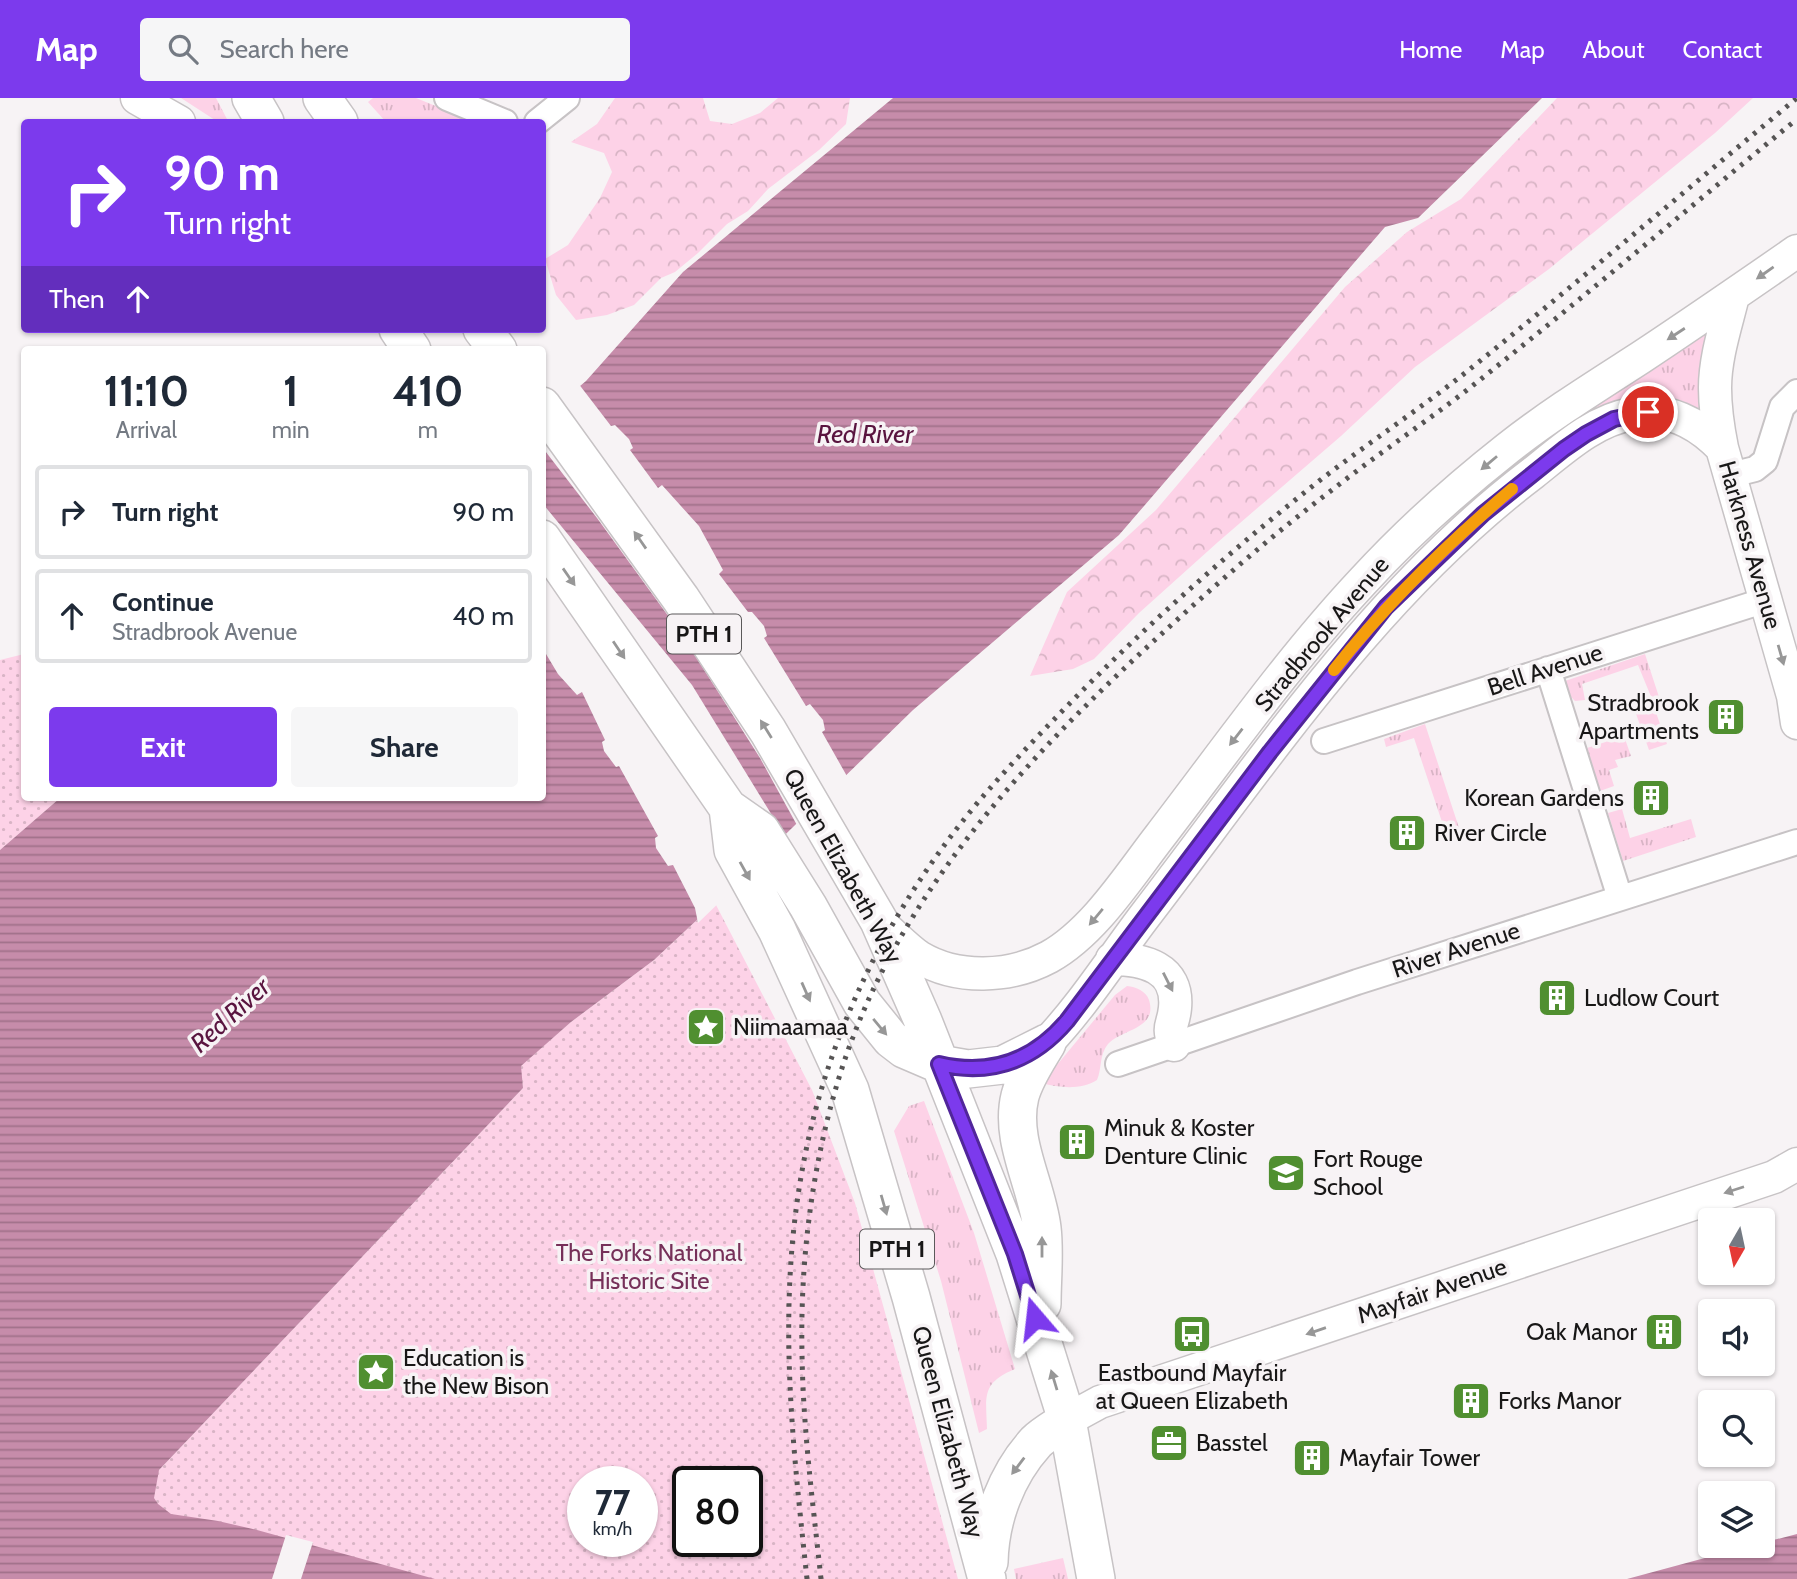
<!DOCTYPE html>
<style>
:root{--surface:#fff;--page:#f6f6f7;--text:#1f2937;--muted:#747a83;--line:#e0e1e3;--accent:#7c3aed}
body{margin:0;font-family:Cabin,sans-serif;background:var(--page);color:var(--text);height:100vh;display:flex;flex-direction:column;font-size:26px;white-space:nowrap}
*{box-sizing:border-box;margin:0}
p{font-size:23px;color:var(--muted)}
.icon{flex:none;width:38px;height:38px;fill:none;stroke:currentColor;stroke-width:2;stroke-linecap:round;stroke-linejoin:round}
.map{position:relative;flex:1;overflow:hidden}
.sheet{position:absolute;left:21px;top:248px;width:525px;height:455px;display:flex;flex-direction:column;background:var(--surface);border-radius:7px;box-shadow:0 2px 5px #0004}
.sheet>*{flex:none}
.hud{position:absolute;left:21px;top:21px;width:525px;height:214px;border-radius:7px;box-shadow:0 2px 5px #0004;background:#7c3aed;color:#fff;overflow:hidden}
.needle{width:46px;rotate:189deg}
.tools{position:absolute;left:1698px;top:1110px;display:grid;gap:14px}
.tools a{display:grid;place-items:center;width:77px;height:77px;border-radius:7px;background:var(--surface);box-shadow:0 2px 5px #0004;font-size:35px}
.speed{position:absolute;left:567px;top:1368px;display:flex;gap:14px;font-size:35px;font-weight:700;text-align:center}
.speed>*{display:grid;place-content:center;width:91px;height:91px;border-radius:50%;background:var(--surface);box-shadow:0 2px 5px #0004;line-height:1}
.speed small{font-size:18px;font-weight:400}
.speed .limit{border:4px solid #111;border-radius:10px;background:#fff;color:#111}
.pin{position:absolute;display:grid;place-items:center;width:60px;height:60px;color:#fff;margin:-30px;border:4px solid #fff;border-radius:50%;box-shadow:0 2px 7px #0007}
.me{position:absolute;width:77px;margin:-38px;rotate:343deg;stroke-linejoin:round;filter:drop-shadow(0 0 5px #0008)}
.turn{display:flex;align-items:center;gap:24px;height:147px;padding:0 28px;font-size:32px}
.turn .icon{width:91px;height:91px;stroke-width:2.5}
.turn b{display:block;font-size:49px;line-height:60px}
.then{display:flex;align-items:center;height:66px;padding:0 28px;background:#0003;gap:14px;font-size:26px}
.eta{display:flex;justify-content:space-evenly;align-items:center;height:119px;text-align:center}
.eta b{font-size:42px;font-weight:800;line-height:49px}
.button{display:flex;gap:14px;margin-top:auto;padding:14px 28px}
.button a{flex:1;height:80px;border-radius:7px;background:var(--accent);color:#fff;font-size:28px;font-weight:800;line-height:80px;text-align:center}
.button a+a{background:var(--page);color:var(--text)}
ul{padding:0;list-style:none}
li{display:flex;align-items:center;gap:21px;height:94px;margin:0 14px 10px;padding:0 14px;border:4px solid var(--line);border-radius:7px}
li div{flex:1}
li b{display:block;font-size:26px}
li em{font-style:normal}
header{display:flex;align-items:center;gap:42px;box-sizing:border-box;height:98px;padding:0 35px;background:var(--accent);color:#fff}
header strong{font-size:33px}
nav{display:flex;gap:38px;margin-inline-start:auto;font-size:24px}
.search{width:490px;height:63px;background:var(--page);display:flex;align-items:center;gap:18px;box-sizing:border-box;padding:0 24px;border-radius:7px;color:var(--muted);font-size:26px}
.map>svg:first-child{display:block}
.grass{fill:url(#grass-tufts)}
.forest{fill:url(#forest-crowns)}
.park{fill:url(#park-dots);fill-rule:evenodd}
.water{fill:url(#water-rules)}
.pier{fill:#f7f3f5}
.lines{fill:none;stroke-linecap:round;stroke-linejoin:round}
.minor-casing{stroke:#c7c3c5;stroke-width:28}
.major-casing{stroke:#c7c3c5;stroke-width:35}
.highway-casing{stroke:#c7c3c5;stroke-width:40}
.minor{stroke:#fff;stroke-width:24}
.major{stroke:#fff;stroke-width:32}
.highway{stroke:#fff;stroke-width:37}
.rail{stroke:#565454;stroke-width:5;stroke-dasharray:3.5 7;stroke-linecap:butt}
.oneway{fill:#979797}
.route-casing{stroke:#51269a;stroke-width:18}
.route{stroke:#7c3aed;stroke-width:12}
.slow{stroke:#f59e0b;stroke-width:12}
.labels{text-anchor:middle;stroke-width:7;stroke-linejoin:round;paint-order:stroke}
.shield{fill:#f7f3f5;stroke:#5b595a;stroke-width:2}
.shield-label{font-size:23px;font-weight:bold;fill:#181717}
.street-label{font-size:24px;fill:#181717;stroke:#f7f3f5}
.poi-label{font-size:24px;fill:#181717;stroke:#f7f3f5;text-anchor:start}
.park-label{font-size:24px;fill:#763059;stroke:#f7f3f5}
.water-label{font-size:26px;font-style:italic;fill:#59143f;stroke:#f7f3f5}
</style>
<header>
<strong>Map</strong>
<div class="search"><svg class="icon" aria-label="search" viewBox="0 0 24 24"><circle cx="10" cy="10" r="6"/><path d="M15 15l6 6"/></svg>Search here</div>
<nav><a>Home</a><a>Map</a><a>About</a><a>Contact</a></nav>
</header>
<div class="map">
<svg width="1797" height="1481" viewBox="0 0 1797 1481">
<defs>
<pattern id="grass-tufts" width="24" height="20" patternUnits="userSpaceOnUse" patternTransform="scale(1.75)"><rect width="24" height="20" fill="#fdd2e7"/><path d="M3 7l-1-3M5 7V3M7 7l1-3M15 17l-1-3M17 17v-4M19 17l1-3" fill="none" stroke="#d8b4c5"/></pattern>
<pattern id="forest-crowns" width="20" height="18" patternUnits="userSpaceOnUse" patternTransform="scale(1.75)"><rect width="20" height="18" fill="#fdd2e7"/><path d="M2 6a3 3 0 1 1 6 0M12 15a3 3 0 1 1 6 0" fill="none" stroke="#d8b4c5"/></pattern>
<pattern id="park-dots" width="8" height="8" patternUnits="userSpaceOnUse" patternTransform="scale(1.75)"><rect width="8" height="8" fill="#fdd2e7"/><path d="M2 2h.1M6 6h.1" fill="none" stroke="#d8b4c5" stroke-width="1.8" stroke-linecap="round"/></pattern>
<pattern id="water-rules" width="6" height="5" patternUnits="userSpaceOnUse" patternTransform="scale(1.75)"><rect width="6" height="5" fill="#c68caa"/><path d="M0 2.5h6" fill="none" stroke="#a07189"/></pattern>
</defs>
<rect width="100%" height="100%" fill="#f7f3f5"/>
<path class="grass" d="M181,0H216L228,23L218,24Z
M373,0H416L475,24H386L368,4Z
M1733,198L1716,315L1690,325L1586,336L1574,303Z
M1645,556L1659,599L1652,601L1638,567L1582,586L1585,602L1575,603L1571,599L1565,583Z
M1653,606L1667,646L1649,652L1635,613Z
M1425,626L1462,739L1443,746L1437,726L1442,724L1414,640L1386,649L1384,641Z
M1624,638L1631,658L1615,662L1618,669L1609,672L1614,688L1600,693L1587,650Z
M1622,711L1630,740L1691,721L1696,739L1623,763L1608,715Z
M1127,888C1136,889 1146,893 1149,902C1158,931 1122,931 1108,946C1099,957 1102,971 1097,982C1082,992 1059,990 1042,985L1115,897Z
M924,1003L974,1135L1015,1271C981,1285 986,1298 987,1331L979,1335L941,1183L894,1033L909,1008Z
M1063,1460L1068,1481H1016L1014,1471Z"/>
<path class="forest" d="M615,0H703L710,23L732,26L760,15L778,0H850L846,26L819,52L768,91L748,113L727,126L698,155L675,174L661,180L634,207L607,217L576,222L556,197L545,161L568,147L600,100L612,74L604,55L571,44L597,26Z
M1557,0H1753L1715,35L1549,171L1415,269L1341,338L1218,444L1139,515L1094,561L1073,571L1030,578L1067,494L1156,412L1345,189L1407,134L1461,101Z"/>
<path class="park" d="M24,556V700H60L0,752V562Z
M715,805L812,992L855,1105L958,1481H63L159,1372L523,990L520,968L571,924L654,862ZM583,1384H642V1444H583ZM688,1384H747V1444H688Z"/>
<path class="water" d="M893,0H1542L1418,120L1385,129L1119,437L913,612L715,805L654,862L571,924L521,968L523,990L159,1372L154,1400L158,1406L171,1416L218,1423L257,1432L435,1481H0V752L60,700H542L543,319L586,283L683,174Z
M1797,1436V1481H1627L1753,1447H1762V1445Z"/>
<path class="pier" d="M578,285L611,328L615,327L629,341L633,350L630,352L658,390L662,387L699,428L723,472L719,476L748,514H752L764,528L767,538L764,540L806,608L810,606L823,622L825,632L822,634L848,680L798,729L760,660L682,537L597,420L542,349V314Z
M543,406L692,587L786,740L698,825L695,810L673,767L668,768L656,750L655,740L658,738L619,668L616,669L604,653L602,644L605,642L582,594L577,597L558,576L543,551Z
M286,1437L313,1444L301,1481H272Z"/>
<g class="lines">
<g class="minor-casing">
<path id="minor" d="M447,0L505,24
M537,24L567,0
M1731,377L1755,371L1765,363L1782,309L1797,294
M1548,571L1620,800
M1324,643L1766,502
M1118,966L1357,884L1797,744"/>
</g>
<g class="major-casing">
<path id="major" d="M137,0L179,24
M1733,198C1726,227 1715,259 1715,290C1715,310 1718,330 1722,350L1793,598L1797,625
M882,827C894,837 906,850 919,859C957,882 1010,880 1049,859C1094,834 1129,778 1160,738C1226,652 1289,562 1363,483C1407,435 1456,391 1508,350C1550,317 1595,289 1640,260C1693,225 1745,189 1797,153
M1112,861C1143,861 1179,869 1175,910C1173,930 1167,925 1174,947
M1047,945C1084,906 1114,858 1147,815C1266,660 1376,494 1533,375C1562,352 1594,322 1632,316C1667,309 1698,325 1722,350
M1067,1322L1100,1304L1774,1079L1797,1066"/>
</g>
<g class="highway-casing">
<path id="highway" d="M251,0L265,24
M322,0L339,24
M398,231L412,252
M482,231L498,252
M542,308L681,501L768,633L879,823L923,923L1015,1156L1067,1322L1096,1481
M542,441L728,710L733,752L777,832L850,992L911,1199L987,1481
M728,710L761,733L808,808L862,905L891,941L904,951L939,966L968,971L1003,967L1047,945
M1042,1206C1042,1181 1045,1154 1042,1130C1037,1087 1009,1042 1020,998C1025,979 1037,962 1047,945
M989,1464C990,1421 1006,1377 1036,1344C1044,1336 1057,1329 1067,1322"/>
</g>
<use href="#minor" class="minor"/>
<use href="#major" class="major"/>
<use href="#highway" class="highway"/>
<path class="rail" d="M807,1481C791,1331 775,1193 808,1043C831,938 879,836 943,749C982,695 1029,647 1076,599C1152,522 1234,450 1319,383C1367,346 1418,312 1465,275C1577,185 1686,92 1797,0
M821,1481C813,1406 803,1331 802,1255C800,1159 813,1059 843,967C898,800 1019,668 1145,551C1205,496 1267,441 1332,392C1379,355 1429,322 1476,285C1584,199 1690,109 1797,21"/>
</g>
<defs><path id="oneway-solid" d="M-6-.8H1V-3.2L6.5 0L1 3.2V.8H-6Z" transform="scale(1.75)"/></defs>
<g class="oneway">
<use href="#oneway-solid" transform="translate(1765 175) rotate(145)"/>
<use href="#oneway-solid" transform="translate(1676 236) rotate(147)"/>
<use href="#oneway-solid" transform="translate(1489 365) rotate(140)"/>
<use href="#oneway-solid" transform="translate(640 442) rotate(-125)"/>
<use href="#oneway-solid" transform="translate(569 479) rotate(55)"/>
<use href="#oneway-solid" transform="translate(619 552) rotate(56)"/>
<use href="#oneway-solid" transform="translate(1781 557) rotate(74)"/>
<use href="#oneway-solid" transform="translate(766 631) rotate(-122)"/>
<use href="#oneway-solid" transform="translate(1236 639) rotate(128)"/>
<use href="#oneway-solid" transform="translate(745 773) rotate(61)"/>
<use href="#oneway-solid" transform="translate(1096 819) rotate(130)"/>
<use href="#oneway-solid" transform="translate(1168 884) rotate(63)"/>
<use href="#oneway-solid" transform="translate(806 894) rotate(66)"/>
<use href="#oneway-solid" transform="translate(880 929) rotate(50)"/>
<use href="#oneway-solid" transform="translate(1734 1092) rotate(162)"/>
<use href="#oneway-solid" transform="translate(884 1107) rotate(74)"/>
<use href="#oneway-solid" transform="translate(1042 1149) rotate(-90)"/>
<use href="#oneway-solid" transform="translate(1316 1233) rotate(161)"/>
<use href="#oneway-solid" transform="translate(1054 1282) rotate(-107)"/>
<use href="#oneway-solid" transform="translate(1018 1368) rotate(127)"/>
</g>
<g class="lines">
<g class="route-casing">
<path id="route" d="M1035,1220L1015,1156L939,966C990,978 1033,963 1067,923L1270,654L1386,509L1483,416L1564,351L1586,336L1614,321L1648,314"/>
</g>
<use href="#route" class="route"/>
<path class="slow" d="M1334,572C1387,505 1447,446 1512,391"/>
</g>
<defs>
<g id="building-square" transform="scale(2.0125)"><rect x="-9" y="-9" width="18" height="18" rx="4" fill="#508f30" stroke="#f7f3f5"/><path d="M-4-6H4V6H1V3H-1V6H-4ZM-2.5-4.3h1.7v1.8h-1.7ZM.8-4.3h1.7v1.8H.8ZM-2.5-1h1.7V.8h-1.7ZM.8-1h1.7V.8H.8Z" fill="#fff"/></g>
<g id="sight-square" transform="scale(2.0125)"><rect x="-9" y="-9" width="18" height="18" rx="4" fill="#508f30" stroke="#f7f3f5"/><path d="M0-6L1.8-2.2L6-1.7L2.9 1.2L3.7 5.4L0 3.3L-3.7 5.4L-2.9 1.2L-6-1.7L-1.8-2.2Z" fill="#fff"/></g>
<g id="school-square" transform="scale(2.0125)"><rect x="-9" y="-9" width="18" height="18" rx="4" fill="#508f30" stroke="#f7f3f5"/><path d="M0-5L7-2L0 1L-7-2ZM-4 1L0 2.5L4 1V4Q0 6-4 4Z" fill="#fff"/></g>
<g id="bus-square" transform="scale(2.0125)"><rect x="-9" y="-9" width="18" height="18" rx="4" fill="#508f30" stroke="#f7f3f5"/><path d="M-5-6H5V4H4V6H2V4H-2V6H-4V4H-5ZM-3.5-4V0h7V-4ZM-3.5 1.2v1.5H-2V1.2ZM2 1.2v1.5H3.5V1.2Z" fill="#fff"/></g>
<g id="office-square" transform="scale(2.0125)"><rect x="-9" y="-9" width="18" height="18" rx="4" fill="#508f30" stroke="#f7f3f5"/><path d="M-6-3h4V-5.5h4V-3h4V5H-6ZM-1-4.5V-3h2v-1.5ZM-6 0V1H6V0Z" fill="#fff"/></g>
</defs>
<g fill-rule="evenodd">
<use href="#building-square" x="1726" y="619"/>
<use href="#building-square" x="1651" y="700"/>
<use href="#building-square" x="1407" y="735"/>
<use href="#building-square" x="1557" y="900"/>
<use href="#sight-square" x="706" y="929"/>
<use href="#building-square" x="1077" y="1044"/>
<use href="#school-square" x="1286" y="1075"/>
<use href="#building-square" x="1664" y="1234"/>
<use href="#bus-square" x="1192" y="1236"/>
<use href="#sight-square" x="376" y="1274"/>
<use href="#building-square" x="1471" y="1303"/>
<use href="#office-square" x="1169" y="1345"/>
<use href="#building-square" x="1312" y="1360"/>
</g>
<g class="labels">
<g class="shield">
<rect x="667" y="516.5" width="74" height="39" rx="5"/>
<rect x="860" y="1131.5" width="74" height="39" rx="5"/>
</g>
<g class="shield-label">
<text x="704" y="544">PTH 1</text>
<text x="897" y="1159">PTH 1</text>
</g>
<g class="street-label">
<text transform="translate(1750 447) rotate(74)" y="8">Harkness Avenue</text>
<text transform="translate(1322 536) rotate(-50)" y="8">Stradbrook Avenue</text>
<text transform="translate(1545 572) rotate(-18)" y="8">Bell Avenue</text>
<text transform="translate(843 768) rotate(61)" y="8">Queen Elizabeth Way</text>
<text transform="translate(1456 852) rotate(-18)" y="8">River Avenue</text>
<text transform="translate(1432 1193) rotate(-19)" y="8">Mayfair Avenue</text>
<text transform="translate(948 1334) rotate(75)" y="8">Queen Elizabeth Way</text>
</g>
<g class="poi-label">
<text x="1699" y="613" text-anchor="end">Stradbrook<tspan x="1699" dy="28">Apartments</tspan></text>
<text x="1624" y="708" text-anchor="end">Korean Gardens</text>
<text x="1434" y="743">River Circle</text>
<text x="1584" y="908">Ludlow Court</text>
<text x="733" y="937">Niimaamaa</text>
<text x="1104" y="1038">Minuk &amp; Koster<tspan x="1104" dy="28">Denture Clinic</tspan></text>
<text x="1313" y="1069">Fort Rouge<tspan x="1313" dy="28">School</tspan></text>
<text x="1637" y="1242" text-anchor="end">Oak Manor</text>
<text x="403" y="1268">Education is<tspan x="403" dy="28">the New Bison</tspan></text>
<text x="1192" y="1283" text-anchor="middle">Eastbound Mayfair<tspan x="1192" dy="28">at Queen Elizabeth</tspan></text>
<text x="1498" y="1311">Forks Manor</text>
<text x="1196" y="1353">Basstel</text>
<text x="1339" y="1368">Mayfair Tower</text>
</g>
<g class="park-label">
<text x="649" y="1163">The Forks National<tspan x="649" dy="28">Historic Site</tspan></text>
</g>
<g class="water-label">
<text x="865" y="345">Red River</text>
<text transform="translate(230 917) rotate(-42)" y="9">Red River</text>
</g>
</g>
</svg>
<div class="tools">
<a><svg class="needle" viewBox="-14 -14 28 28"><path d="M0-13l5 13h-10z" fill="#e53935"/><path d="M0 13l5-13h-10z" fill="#747a83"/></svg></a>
<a><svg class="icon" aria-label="sound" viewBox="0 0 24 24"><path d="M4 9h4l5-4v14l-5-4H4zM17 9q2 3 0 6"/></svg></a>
<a><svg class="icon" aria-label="search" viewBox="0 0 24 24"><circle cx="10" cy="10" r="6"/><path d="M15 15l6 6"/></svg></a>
<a><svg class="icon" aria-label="layers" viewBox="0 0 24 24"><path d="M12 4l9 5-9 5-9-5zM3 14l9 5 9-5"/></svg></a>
</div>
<div class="speed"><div>77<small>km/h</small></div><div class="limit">80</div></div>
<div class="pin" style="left:1648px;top:314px;background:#d93025"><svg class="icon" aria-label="arrive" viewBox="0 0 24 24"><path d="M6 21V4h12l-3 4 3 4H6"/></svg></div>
<svg class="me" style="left:1035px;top:1220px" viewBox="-20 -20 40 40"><path d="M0-17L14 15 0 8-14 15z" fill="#7c3aed" stroke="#fff" stroke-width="4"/></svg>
<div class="hud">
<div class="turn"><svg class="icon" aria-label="right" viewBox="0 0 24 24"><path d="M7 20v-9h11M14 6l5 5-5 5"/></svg><div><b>90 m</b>Turn right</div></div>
<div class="then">Then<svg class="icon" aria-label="ahead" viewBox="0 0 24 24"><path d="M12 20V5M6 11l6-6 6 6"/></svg></div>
</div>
<section class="sheet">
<div class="eta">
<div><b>11:10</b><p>Arrival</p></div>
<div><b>1</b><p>min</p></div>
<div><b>410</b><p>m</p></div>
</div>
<ul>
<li><svg class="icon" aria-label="right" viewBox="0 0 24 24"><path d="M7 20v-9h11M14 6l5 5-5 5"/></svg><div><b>Turn right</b></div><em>90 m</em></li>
<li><svg class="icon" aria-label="ahead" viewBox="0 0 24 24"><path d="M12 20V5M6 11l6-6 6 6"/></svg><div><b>Continue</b><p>Stradbrook Avenue</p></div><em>40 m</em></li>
</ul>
<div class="button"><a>Exit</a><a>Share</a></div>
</section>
</div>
